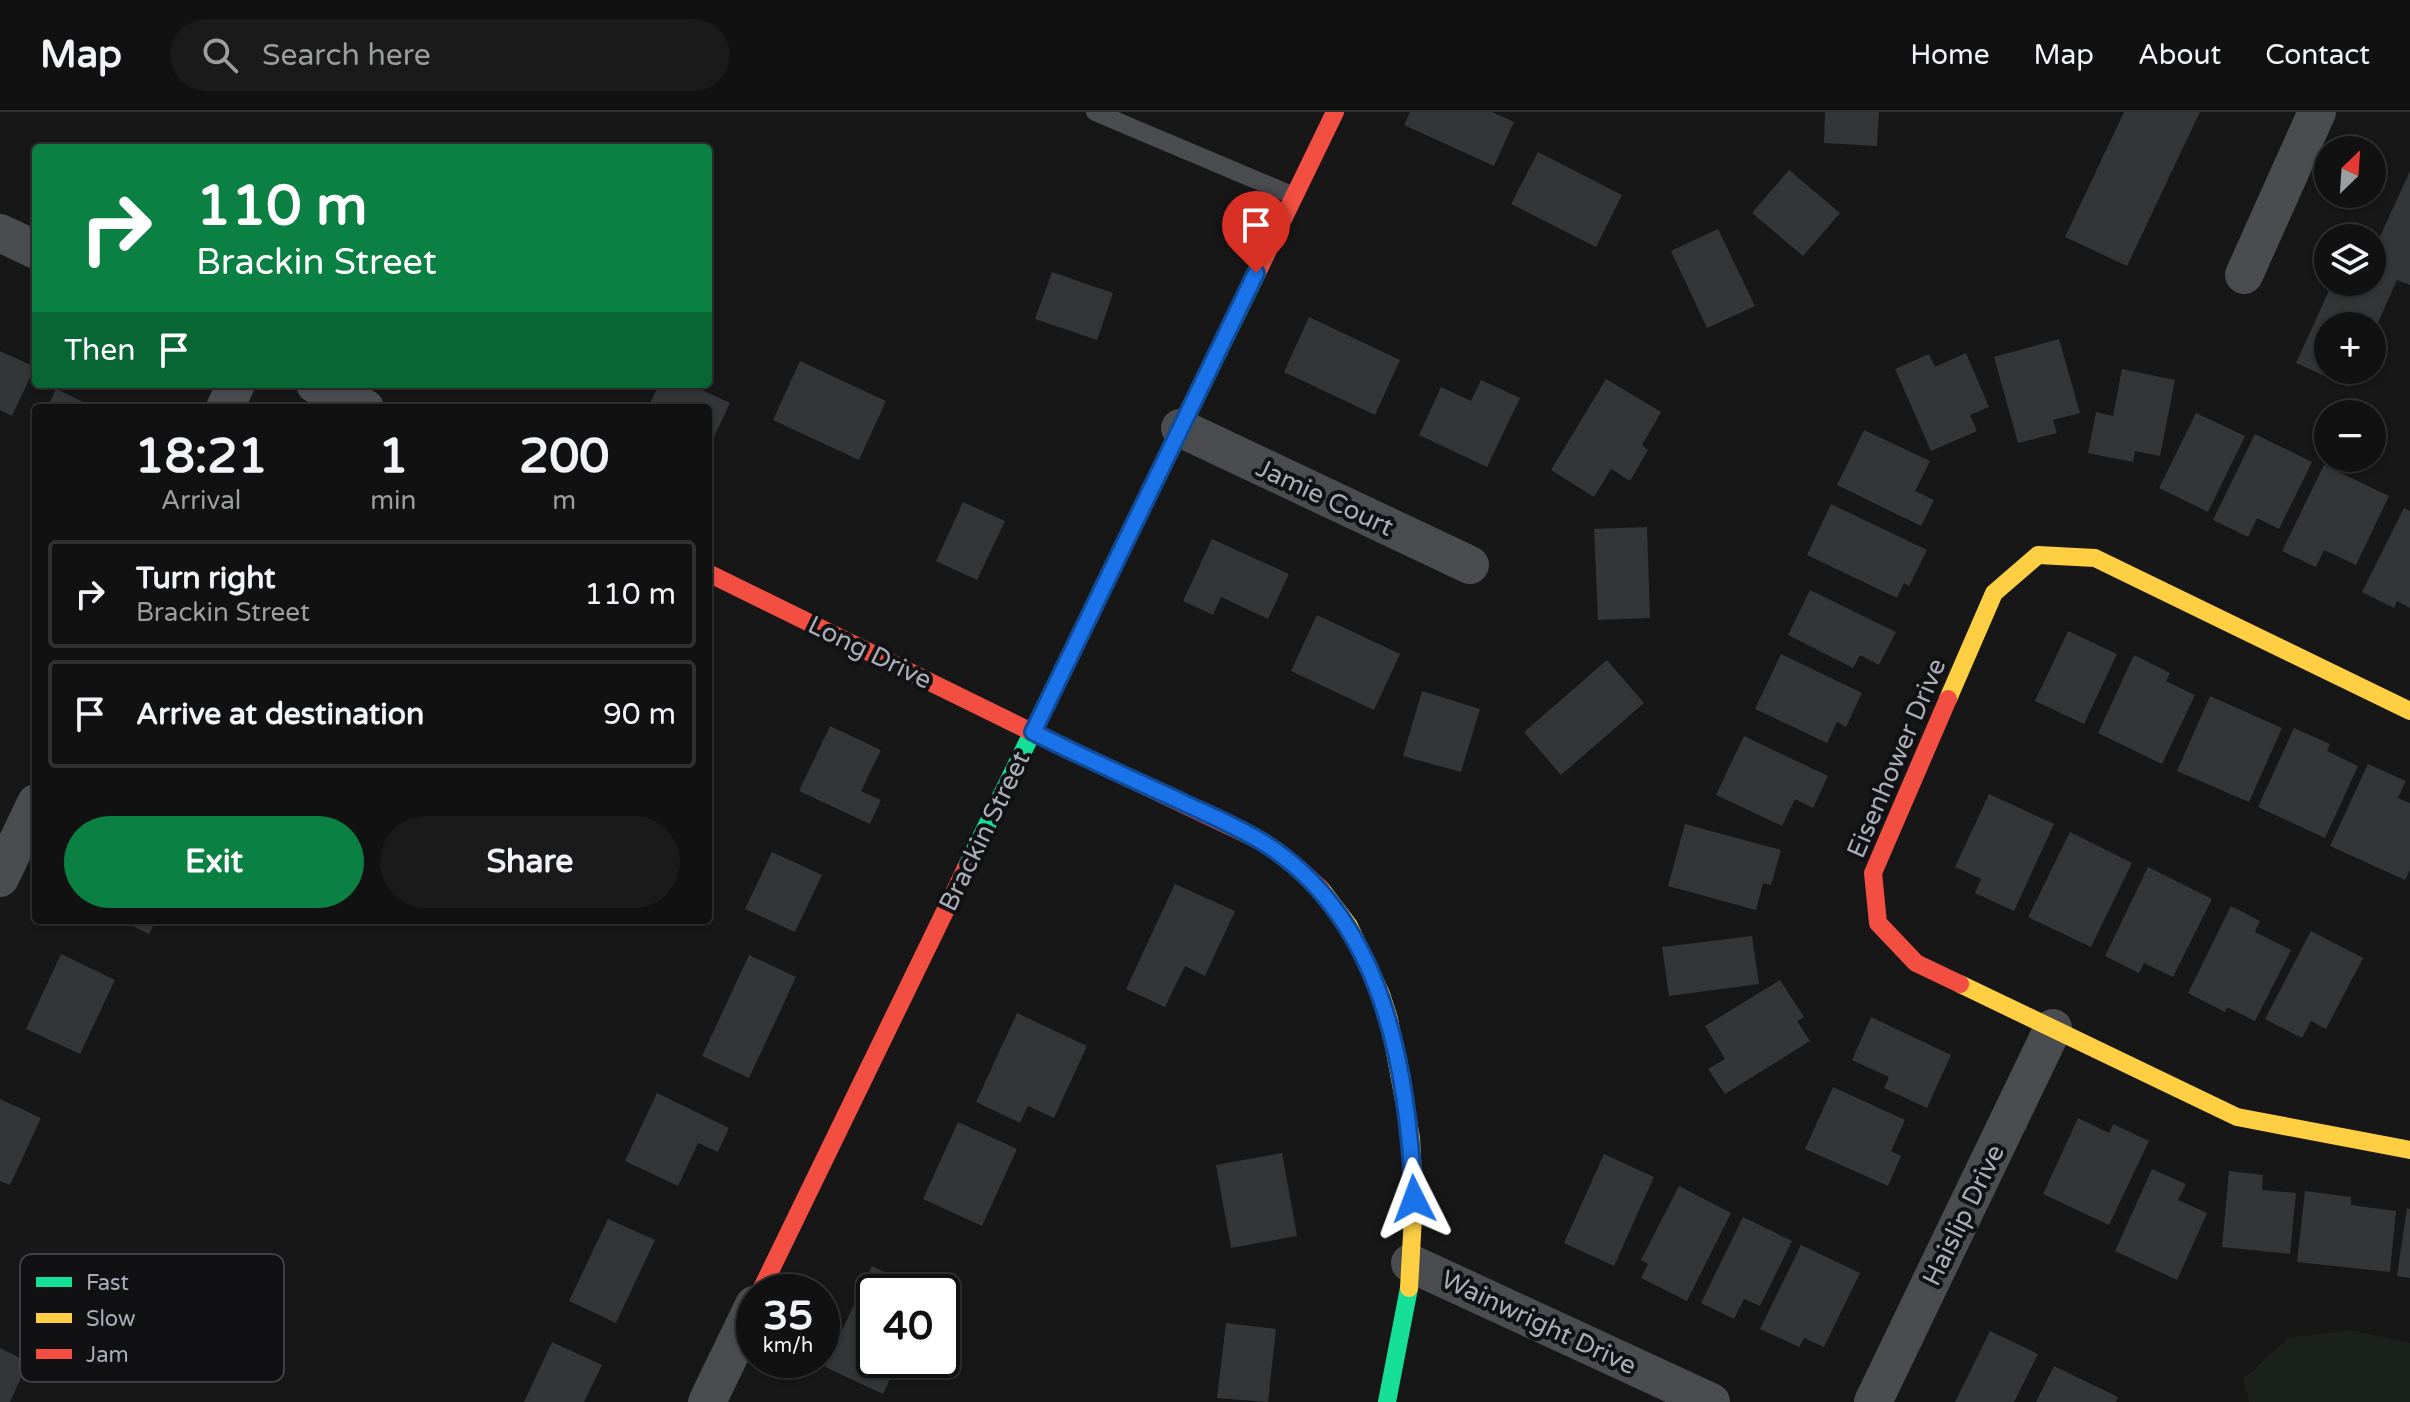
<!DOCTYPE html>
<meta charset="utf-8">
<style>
:root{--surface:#111;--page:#1a1a1a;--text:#f1f3f6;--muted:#9c9d9f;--line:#303131;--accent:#0b8043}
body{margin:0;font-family:"Varela Round",sans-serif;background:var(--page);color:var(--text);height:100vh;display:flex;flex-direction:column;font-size:30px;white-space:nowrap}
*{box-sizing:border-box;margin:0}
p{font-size:26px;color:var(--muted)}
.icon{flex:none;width:44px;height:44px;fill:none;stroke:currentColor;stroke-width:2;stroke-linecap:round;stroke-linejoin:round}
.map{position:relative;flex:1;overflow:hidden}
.sheet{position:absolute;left:32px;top:292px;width:680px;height:520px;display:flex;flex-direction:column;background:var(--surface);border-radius:8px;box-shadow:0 2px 6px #0004,0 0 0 2px var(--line)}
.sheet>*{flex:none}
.hud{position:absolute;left:32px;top:32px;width:680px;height:244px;border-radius:8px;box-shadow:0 2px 6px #0004,0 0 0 2px var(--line);background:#0b8043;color:#fff;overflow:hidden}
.needle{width:52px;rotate:25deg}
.controls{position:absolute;left:2314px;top:24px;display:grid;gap:16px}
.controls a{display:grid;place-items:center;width:72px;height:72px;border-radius:50%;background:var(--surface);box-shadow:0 2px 6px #0004,0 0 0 2px var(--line);font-size:40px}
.speed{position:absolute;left:736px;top:1162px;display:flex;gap:16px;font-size:40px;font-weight:700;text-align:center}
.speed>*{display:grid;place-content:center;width:104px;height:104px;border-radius:50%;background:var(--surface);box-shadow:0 2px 6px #0004,0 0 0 2px var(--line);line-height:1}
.speed small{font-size:20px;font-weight:400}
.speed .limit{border:4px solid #111;border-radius:12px;background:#fff;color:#111}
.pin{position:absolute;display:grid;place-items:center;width:68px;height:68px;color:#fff;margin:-82px -34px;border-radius:50% 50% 50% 0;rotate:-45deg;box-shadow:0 0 8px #0007}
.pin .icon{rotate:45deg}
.me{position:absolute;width:88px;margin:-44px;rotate:357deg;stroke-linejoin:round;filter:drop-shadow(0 0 6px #0008)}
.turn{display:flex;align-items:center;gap:28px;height:168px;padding:0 32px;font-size:36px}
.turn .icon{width:104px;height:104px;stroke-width:2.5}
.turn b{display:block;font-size:56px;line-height:68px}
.then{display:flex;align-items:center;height:76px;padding:0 32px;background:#0003;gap:16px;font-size:30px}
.eta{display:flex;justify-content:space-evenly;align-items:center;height:136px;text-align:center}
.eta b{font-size:48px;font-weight:700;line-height:56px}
.action{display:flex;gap:16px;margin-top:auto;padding:16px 32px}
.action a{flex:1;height:92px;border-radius:48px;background:var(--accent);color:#fff;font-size:32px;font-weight:700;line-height:92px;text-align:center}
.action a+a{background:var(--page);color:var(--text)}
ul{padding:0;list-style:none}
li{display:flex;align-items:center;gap:24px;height:108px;margin:0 16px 12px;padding:0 16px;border:4px solid var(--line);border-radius:8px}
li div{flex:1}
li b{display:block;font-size:30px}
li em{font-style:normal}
header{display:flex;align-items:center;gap:48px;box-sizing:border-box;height:112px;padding:0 40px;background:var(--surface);border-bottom:2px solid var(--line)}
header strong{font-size:38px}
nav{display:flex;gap:44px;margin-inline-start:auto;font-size:28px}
.search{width:560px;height:72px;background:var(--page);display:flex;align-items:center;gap:20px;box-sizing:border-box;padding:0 28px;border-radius:44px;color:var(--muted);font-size:30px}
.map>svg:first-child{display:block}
.green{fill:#1b211c}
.building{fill:#343537}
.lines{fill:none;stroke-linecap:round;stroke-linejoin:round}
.lane{stroke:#4b4c50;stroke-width:18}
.street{stroke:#4b4c50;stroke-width:38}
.fast{stroke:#16e098;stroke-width:18}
.slow{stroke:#ffcf43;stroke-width:18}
.jam{stroke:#f24e42;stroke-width:18}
.route-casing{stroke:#114b97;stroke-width:20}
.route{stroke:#1a73e8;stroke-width:14}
.labels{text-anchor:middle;stroke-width:8;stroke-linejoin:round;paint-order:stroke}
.street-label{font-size:26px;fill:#a8adb8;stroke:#111113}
.key{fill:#111113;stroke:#3e4045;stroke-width:2}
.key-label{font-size:22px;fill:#a8adb8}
</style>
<header>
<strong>Map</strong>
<div class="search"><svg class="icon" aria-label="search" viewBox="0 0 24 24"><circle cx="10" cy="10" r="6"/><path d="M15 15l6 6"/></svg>Search here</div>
<nav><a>Home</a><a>Map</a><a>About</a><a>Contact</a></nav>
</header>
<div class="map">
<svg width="2410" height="1290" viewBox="0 0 2410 1290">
<rect width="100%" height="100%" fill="#171717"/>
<path class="green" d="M2351,1218L2410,1231V1290H2249L2243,1268L2288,1226Z"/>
<path class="building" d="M1410,0H1492L1514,10L1494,54L1404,13Z
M1825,0H1879L1877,34L1824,31Z
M2124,0H2200L2127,154L2065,125Z
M1538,40L1622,83L1596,135L1511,92Z
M1789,58L1840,101L1803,144L1752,101Z
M2410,59V173L2397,168L2372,224V214H2328V258H2356L2349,275L2296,251L2333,170H2372V142Z
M1718,117L1755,194L1707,216L1671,139Z
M1052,160L1113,181L1097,228L1035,207Z
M1309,205L1400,248L1375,303L1284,260Z
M2059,227L2080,301L2053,308L2057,321L2018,331L1994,245Z
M0,239L35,255L12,304L0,298Z
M1966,241L1989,295L1970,303L1977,319L1931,339L1895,257L1929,242L1935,255Z
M800,249L886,289L859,348L773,308Z
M2122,257L2175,268L2160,344L2135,339L2133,350L2088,341L2096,300L2113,304Z
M1606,267L1661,300L1642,333L1648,338L1630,369L1611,357L1594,385L1551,358Z
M1481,268L1520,286L1487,355L1419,323L1441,275L1471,289Z
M659,272H689L730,291L708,338V296H648Z
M56,277L96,296H47Z
M2196,301L2245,324L2208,400L2159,376Z
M1864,318L1930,349L1915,379L1934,388L1921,414L1837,373Z
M2255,322L2312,350L2279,417L2257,406L2248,425L2213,408Z
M2324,353L2389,384L2356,453L2324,438L2316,455L2282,439Z
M963,390L1005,409L977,468L936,449Z
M1831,392L1927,438L1909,474L1904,471L1897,486L1807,443Z
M2404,396L2410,399V496L2397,489L2394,496L2362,480Z
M1647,415L1650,506L1598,508L1594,417Z
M1212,427L1289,462L1268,507L1221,485L1213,503L1183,489Z
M1810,478L1896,520L1879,553L1860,543L1853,556L1788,523Z
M1317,503L1400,542L1374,598L1291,559Z
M2068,519L2117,542L2084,612L2035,589Z
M1781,542L1862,581L1846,615L1837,610L1827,631L1755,597Z
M2134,543L2170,561L2166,569L2195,583L2162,652L2098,621Z
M1607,548L1644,591L1561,663L1524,620Z
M1422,579L1480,597L1461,660L1403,644Z
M2210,584L2282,616L2249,690L2177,659Z
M830,614L881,638L861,679L881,688L870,712L799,679Z
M2294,616L2330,632L2327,639L2358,654L2325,726L2258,695Z
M1744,624L1828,664L1813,696L1795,687L1782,714L1716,683Z
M2368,652L2406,669L2398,686L2410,691V758L2405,768L2330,734Z
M1989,682L2054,712L2014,799L1975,781L1981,767L1955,755Z
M1685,712L1781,738L1771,773L1763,771L1756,798L1668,774Z
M2070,720L2132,751L2091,835L2028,805Z
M772,740L822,763L795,820L745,797Z
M2148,755L2212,787L2173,865L2144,851L2139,861L2105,844Z
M1175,772L1235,799L1205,864L1185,854L1165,895L1126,877Z
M2231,794L2260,809L2255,820L2291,838L2255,909L2227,895L2225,900L2188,881Z
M120,808H156L149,822Z
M2311,819L2363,846L2326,917L2311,909L2302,926L2265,907Z
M1752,824L1759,872L1669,884L1662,835Z
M61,842L115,868L80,942L26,917Z
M749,843L796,865L749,966L702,944Z
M1780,868L1804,905L1797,909L1810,929L1725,982L1708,957L1725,947L1705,914Z
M1017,901L1087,934L1054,1006L1028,994L1020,1011L976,990Z
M1871,905L1951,943L1927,996L1884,976L1889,965L1852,948Z
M1833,975L1905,1008L1891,1039L1901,1044L1888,1074L1805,1037Z
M657,981L729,1016L718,1040L698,1031L678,1074L625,1049Z
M0,987L41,1006L10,1073L0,1069Z
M2078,1006L2109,1021L2113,1012L2149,1029L2109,1113L2043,1082Z
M958,1010L1017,1037L982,1114L923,1087Z
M1282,1041L1297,1124L1231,1136L1216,1053Z
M1604,1042L1654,1065L1614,1154L1564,1131Z
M2152,1057L2186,1072L2178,1088L2207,1101L2177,1168L2115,1139Z
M2229,1059L2263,1063L2262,1078L2296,1081L2290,1142L2222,1135Z
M1679,1074L1731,1101L1687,1189L1641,1166L1648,1152L1641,1148Z
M2305,1079L2351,1085V1093L2396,1099L2390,1160L2297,1150Z
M2407,1096L2410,1097V1166L2397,1164Z
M1743,1105L1792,1129L1760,1194L1744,1187L1734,1207L1701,1191Z
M608,1107L655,1128L616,1211L569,1189Z
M1801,1133L1860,1161L1824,1235L1804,1226L1799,1235L1760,1217Z
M872,1154L927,1180H874V1248H899L883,1282L825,1255Z
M1226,1211L1276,1217L1268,1290L1217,1286Z
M1990,1219L2038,1242L2014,1290H1955Z
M552,1230L602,1253L584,1290H524Z
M0,1236L28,1250L10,1290H0Z
M2054,1254L2118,1285L2116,1290H2036Z"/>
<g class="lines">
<path class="lane" d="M1095,0L1294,84"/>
<path class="street" d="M0,121L36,138
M2244,163L2317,0
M315,272L365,296
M225,296L236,272
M1180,316L1470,453
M0,766L36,691
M1410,1151L1711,1290
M707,1290L754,1193
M1873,1290L2053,916"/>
<path class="fast" d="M966,756L1257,161
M1387,1290L1409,1176"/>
<path class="slow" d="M1948,587L1994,481L2038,443L2095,446L2410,599
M1321,777L1349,814L1381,882L1389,907L1411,1026L1414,1087L1409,1176
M1960,872L2237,1005L2410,1038"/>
<path class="jam" d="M1257,161L1335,0
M708,461L1044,626L1263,730L1297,755L1321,777
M1948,587L1873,761L1878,811L1916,851L1960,872
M760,1180L966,756"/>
</g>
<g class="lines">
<g class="route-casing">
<path id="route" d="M1256,161L1033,620C1082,645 1132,667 1182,690C1209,703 1238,715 1264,731C1384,807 1407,955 1414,1087"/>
</g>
<use href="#route" class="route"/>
</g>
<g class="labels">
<g class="street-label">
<text transform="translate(1325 385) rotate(25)" y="9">Jamie Court</text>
<text transform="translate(870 540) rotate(26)" y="9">Long Drive</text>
<text transform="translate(1896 646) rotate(-67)" y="9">Eisenhower Drive</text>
<text transform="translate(984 719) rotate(-64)" y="9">Brackin Street</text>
<text transform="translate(1963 1103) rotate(-64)" y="9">Haislip Drive</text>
<text transform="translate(1539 1210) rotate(25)" y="9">Wainwright Drive</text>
</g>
</g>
<rect x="20" y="1142" width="264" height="128" rx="12" class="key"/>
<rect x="36" y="1165" width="36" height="10" fill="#16e098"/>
<rect x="36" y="1201" width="36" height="10" fill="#ffcf43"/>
<rect x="36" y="1237" width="36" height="10" fill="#f24e42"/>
<g class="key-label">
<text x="86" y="1178">Fast</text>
<text x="86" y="1214">Slow</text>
<text x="86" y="1250">Jam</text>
</g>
</svg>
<div class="controls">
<a><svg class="needle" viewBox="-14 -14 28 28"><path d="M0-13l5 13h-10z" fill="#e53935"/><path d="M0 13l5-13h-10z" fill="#9c9d9f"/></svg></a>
<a><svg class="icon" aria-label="layers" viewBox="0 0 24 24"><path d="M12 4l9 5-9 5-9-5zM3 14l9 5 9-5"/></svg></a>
<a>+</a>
<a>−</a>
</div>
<div class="speed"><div>35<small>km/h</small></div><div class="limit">40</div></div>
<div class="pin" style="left:1256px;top:161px;background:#d93025"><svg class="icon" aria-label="arrive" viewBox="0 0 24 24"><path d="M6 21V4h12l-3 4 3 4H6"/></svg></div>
<svg class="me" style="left:1414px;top:1087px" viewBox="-20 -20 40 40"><path d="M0-17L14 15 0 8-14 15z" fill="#1a73e8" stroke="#fff" stroke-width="4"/></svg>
<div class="hud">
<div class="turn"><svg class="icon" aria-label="right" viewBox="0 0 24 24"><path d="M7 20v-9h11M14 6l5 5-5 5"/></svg><div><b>110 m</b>Brackin Street</div></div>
<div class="then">Then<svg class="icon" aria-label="arrive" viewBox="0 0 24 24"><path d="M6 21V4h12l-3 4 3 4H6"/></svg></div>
</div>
<section class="sheet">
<div class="eta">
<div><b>18:21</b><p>Arrival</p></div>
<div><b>1</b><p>min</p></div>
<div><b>200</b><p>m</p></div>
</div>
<ul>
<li><svg class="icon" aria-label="right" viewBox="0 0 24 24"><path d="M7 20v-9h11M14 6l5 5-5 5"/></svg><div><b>Turn right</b><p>Brackin Street</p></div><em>110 m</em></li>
<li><svg class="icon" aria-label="arrive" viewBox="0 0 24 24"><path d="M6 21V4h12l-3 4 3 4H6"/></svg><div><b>Arrive at destination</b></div><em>90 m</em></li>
</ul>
<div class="action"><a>Exit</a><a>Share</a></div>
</section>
</div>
